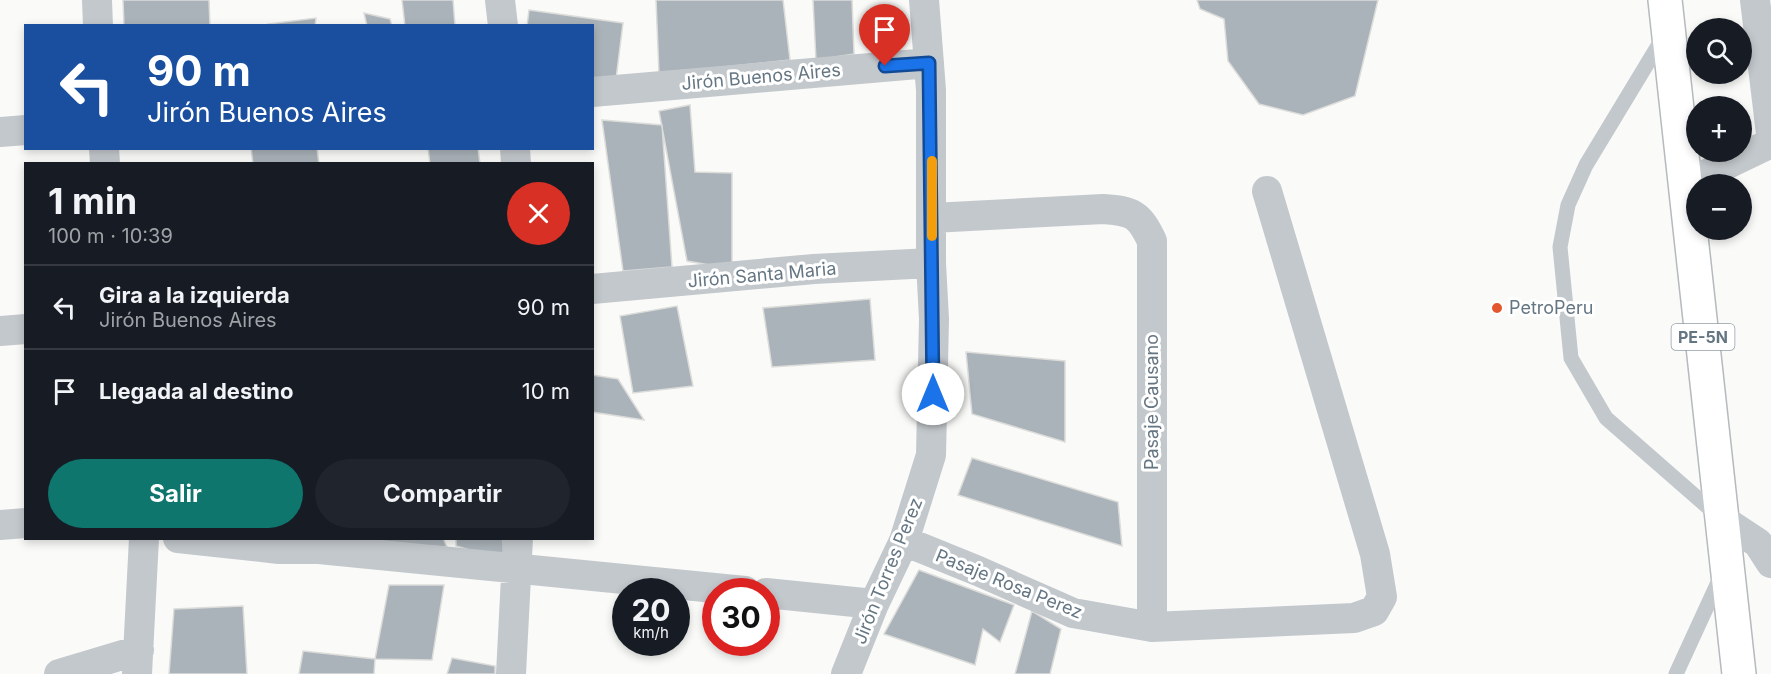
<!DOCTYPE html>
<html lang="es">
<meta charset="utf-8">
<style>
:root{--surface:#171b24;--page:#20242c;--text:#f1f3f6;--muted:#9ea1a6;--line:#363941;--accent:#0f766e}
body{margin:0;font-family:Inter,sans-serif;background:var(--page);color:var(--text);height:100vh;display:flex;flex-direction:column;font-size:22px;white-space:nowrap}
*{box-sizing:border-box;margin:0}
p{font-size:20px;color:var(--muted)}
.icon{flex:none;width:33px;height:33px;fill:none;stroke:currentColor;stroke-width:2;stroke-linecap:round;stroke-linejoin:round}
.map{position:relative;flex:1;overflow:hidden}
.side{position:absolute;left:24px;top:162px;width:570px;height:378px;display:flex;flex-direction:column;background:var(--surface);border-radius:0px;box-shadow:0 3px 9px #0003}
.side>*{flex:none}
.top-card{position:absolute;left:24px;top:24px;width:570px;height:126px;border-radius:0px;box-shadow:0 3px 9px #0003;background:#1a4fa0;color:#fff;overflow:hidden}
.controls{position:absolute;left:1686px;top:18px;display:grid;gap:12px}
.controls a{display:grid;place-items:center;width:66px;height:66px;border-radius:50%;background:var(--surface);box-shadow:0 3px 9px #0003;font-size:30px}
.speed{position:absolute;left:612px;top:578px;display:flex;gap:12px;font-size:30px;font-weight:700;text-align:center}
.speed>*{display:grid;place-content:center;width:78px;height:78px;border-radius:50%;background:var(--surface);box-shadow:0 3px 9px #0003;line-height:1}
.speed small{font-size:15px;font-weight:400}
.speed .limit{border:9px solid #d22;background:#fff;color:#111}
.pin{position:absolute;display:grid;place-items:center;width:51px;height:51px;color:#fff;margin:-62px -26px;border-radius:50% 50% 50% 0;rotate:-45deg;box-shadow:0 0 6px #0007}
.pin .icon{rotate:45deg}
.me{position:absolute;width:66px;margin:-33px;rotate:0deg;stroke-linejoin:round;filter:drop-shadow(0 0 4px #0008)}
.turn{display:flex;align-items:center;gap:21px;height:126px;padding:0 24px;font-size:27px}
.turn .icon{width:78px;height:78px;stroke-width:2.5}
.turn b{display:block;font-size:42px;line-height:51px}
.round{display:grid;place-items:center;flex:none;width:63px;height:63px;border-radius:32px;background:var(--page)}
.headline{display:flex;align-items:center;justify-content:space-between;height:102px;padding:0 24px}
h1{font-size:36px;font-weight:700;line-height:45px}
.cta{display:flex;gap:12px;margin-top:auto;padding:12px 24px}
.cta a{flex:1;height:69px;border-radius:36px;background:var(--accent);color:#fff;font-size:24px;font-weight:700;line-height:69px;text-align:center}
.cta a+a{background:var(--page);color:var(--text)}
ul{padding:0;list-style:none}
li{display:flex;align-items:center;gap:18px;height:84px;padding:0 24px;border-top:2px solid var(--line)}
li div{flex:1}
li b{display:block;font-size:22px}
li em{font-style:normal}
.map>svg:first-child{display:block}
.building{fill:#aab3b9;stroke:#dcdcda;stroke-width:1.5}
.lines{fill:none;stroke-linecap:round;stroke-linejoin:round}
.primary-casing{stroke:#b5babe;stroke-width:36}
.service{stroke:#c3c8cc;stroke-width:15}
.minor{stroke:#c3c8cc;stroke-width:30}
.primary{stroke:#fff;stroke-width:33}
.route-casing{stroke:#114b97;stroke-width:15}
.route{stroke:#1a73e8;stroke-width:10}
.slow{stroke:#f59e0b;stroke-width:10}
.poi-dot{fill:#e4572e;stroke:#fff;stroke-width:2}
.labels{text-anchor:middle;stroke-width:6;stroke-linejoin:round;paint-order:stroke}
.shield{fill:#fff;stroke:#939fa8;stroke-width:1.5}
.shield-label{font-size:16px;font-weight:bold;fill:#657683}
.street-label{font-size:18px;fill:#657683;stroke:#fff}
.poi-label{font-size:18px;fill:#657683;stroke:#fff;text-anchor:start}
</style>
<div class="map">
<svg width="1771" height="674" viewBox="0 0 1771 674">
<rect width="100%" height="100%" fill="#fafaf8"/>
<path class="building" d="M123,0H209L210,26H124Z
M402,0H453L455,26H405Z
M656,0H783L790,60L659,74Z
M813,0H852L854,54L816,60Z
M1197,0H1378L1355,96L1303,115L1259,104L1228,61L1224,19L1200,9Z
M529,10L623,23L616,79L592,78V26H527Z
M364,13L390,19L392,26H367Z
M316,18L315,26H269L268,24Z
M690,105L695,172L732,173V269L687,261L659,111Z
M602,120L662,125L672,267L623,271Z
M251,148H317L319,164H253Z
M428,148H478L480,164H430Z
M870,299L875,360L772,367L763,308Z
M677,306L693,386L633,393L620,316Z
M966,352L1065,361V442L972,414Z
M592,375L618,379L644,420L592,412Z
M972,458L1118,502L1122,546L958,495Z
M383,538H443L447,547L383,544Z
M456,538H503L504,560L456,546Z
M919,570L1014,605L1000,642L983,629L975,665L884,634Z
M389,585H444L432,660L375,659Z
M243,606L247,674H169L174,609Z
M1032,611L1061,629L1050,674H1015Z
M303,651L375,659L374,674H299Z
M452,658L495,666V674H447Z"/>
<g class="lines">
<g class="primary-casing">
<path id="primary" d="M1665,0L1739,674"/>
</g>
<path class="service" d="M1664,36L1586,165L1568,205L1560,247L1571,358L1606,418L1718,516
M1676,674L1721,576"/>
<path class="minor" d="M97,0L98,26
M500,0L503,26
M1755,0L1771,134
M592,92L929,63
M0,132L26,130
M104,148L105,164
M515,148L516,164
M1686,184L1771,143
M932,218L1103,209C1133,211 1139,214 1152,241V627
M592,289L814,269L931,263
M0,331L26,329
M1723,520L1758,543L1771,563
M0,525L26,523
M178,538L279,549H319L745,591
M904,541L978,571L1073,613L1152,627L1354,618L1374,611L1382,597L1375,554L1267,191
M766,593L874,604
M59,674L139,650
M137,674L144,538
M511,674L518,538
M846,674L874,604L904,541L931,455L934,319L931,263V90L924,0"/>
<use href="#primary" class="primary"/>
</g>
<g class="lines">
<g class="route-casing">
<path id="route" d="M885,66L929,63L933,394"/>
</g>
<use href="#route" class="route"/>
<path class="slow" d="M932,161V236"/>
</g>
<circle class="poi-dot" cx="1497" cy="308" r="6"/>
<g class="labels">
<rect class="shield" x="1671.5" y="324" width="63" height="26" rx="4.5"/>
<g class="shield-label">
<text x="1703" y="343">PE-5N</text>
</g>
<g class="street-label">
<text transform="translate(761 77) rotate(-5)" y="6">Jirón Buenos Aires</text>
<text transform="translate(762 275) rotate(-5)" y="6">Jirón Santa Maria</text>
<text transform="translate(1152 402) rotate(-90)" y="6">Pasaje Causano</text>
<text transform="translate(888 571) rotate(-68)" y="6">Jirón Torres Perez</text>
<text transform="translate(1009 584) rotate(22)" y="6">Pasaje Rosa Perez</text>
</g>
<g class="poi-label">
<text x="1509" y="314">PetroPeru</text>
</g>
</g>
</svg>
<div class="controls">
<a><svg class="icon" aria-label="search" viewBox="0 0 24 24"><circle cx="10" cy="10" r="6"/><path d="M15 15l6 6"/></svg></a>
<a>+</a>
<a>−</a>
</div>
<div class="speed"><div>20<small>km/h</small></div><div class="limit">30</div></div>
<div class="pin" style="left:885px;top:66px;background:#d93025"><svg class="icon" aria-label="arrive" viewBox="0 0 24 24"><path d="M6 21V4h12l-3 4 3 4H6"/></svg></div>
<svg class="me" style="left:933px;top:394px" viewBox="-20 -20 40 40"><circle r="19" fill="#fff"/><path d="M0-13L10 11 0 6-10 11z" fill="#1a73e8"/></svg>
<div class="top-card">
<div class="turn"><svg class="icon" aria-label="left" viewBox="0 0 24 24"><path d="M17 20v-9H6M10 6l-5 5 5 5"/></svg><div><b>90 m</b>Jirón Buenos Aires</div></div>
</div>
<section class="side">
<div class="headline"><div><h1>1 min</h1><p>100 m · 10:39</p></div><a class="round" style="background:#d93025;color:#fff"><svg class="icon" aria-label="close" viewBox="0 0 24 24"><path d="M6 6l12 12M18 6L6 18"/></svg></a></div>
<ul>
<li><svg class="icon" aria-label="left" viewBox="0 0 24 24"><path d="M17 20v-9H6M10 6l-5 5 5 5"/></svg><div><b>Gira a la izquierda</b><p>Jirón Buenos Aires</p></div><em>90 m</em></li>
<li><svg class="icon" aria-label="arrive" viewBox="0 0 24 24"><path d="M6 21V4h12l-3 4 3 4H6"/></svg><div><b>Llegada al destino</b></div><em>10 m</em></li>
</ul>
<div class="cta"><a>Salir</a><a>Compartir</a></div>
</section>
</div>
